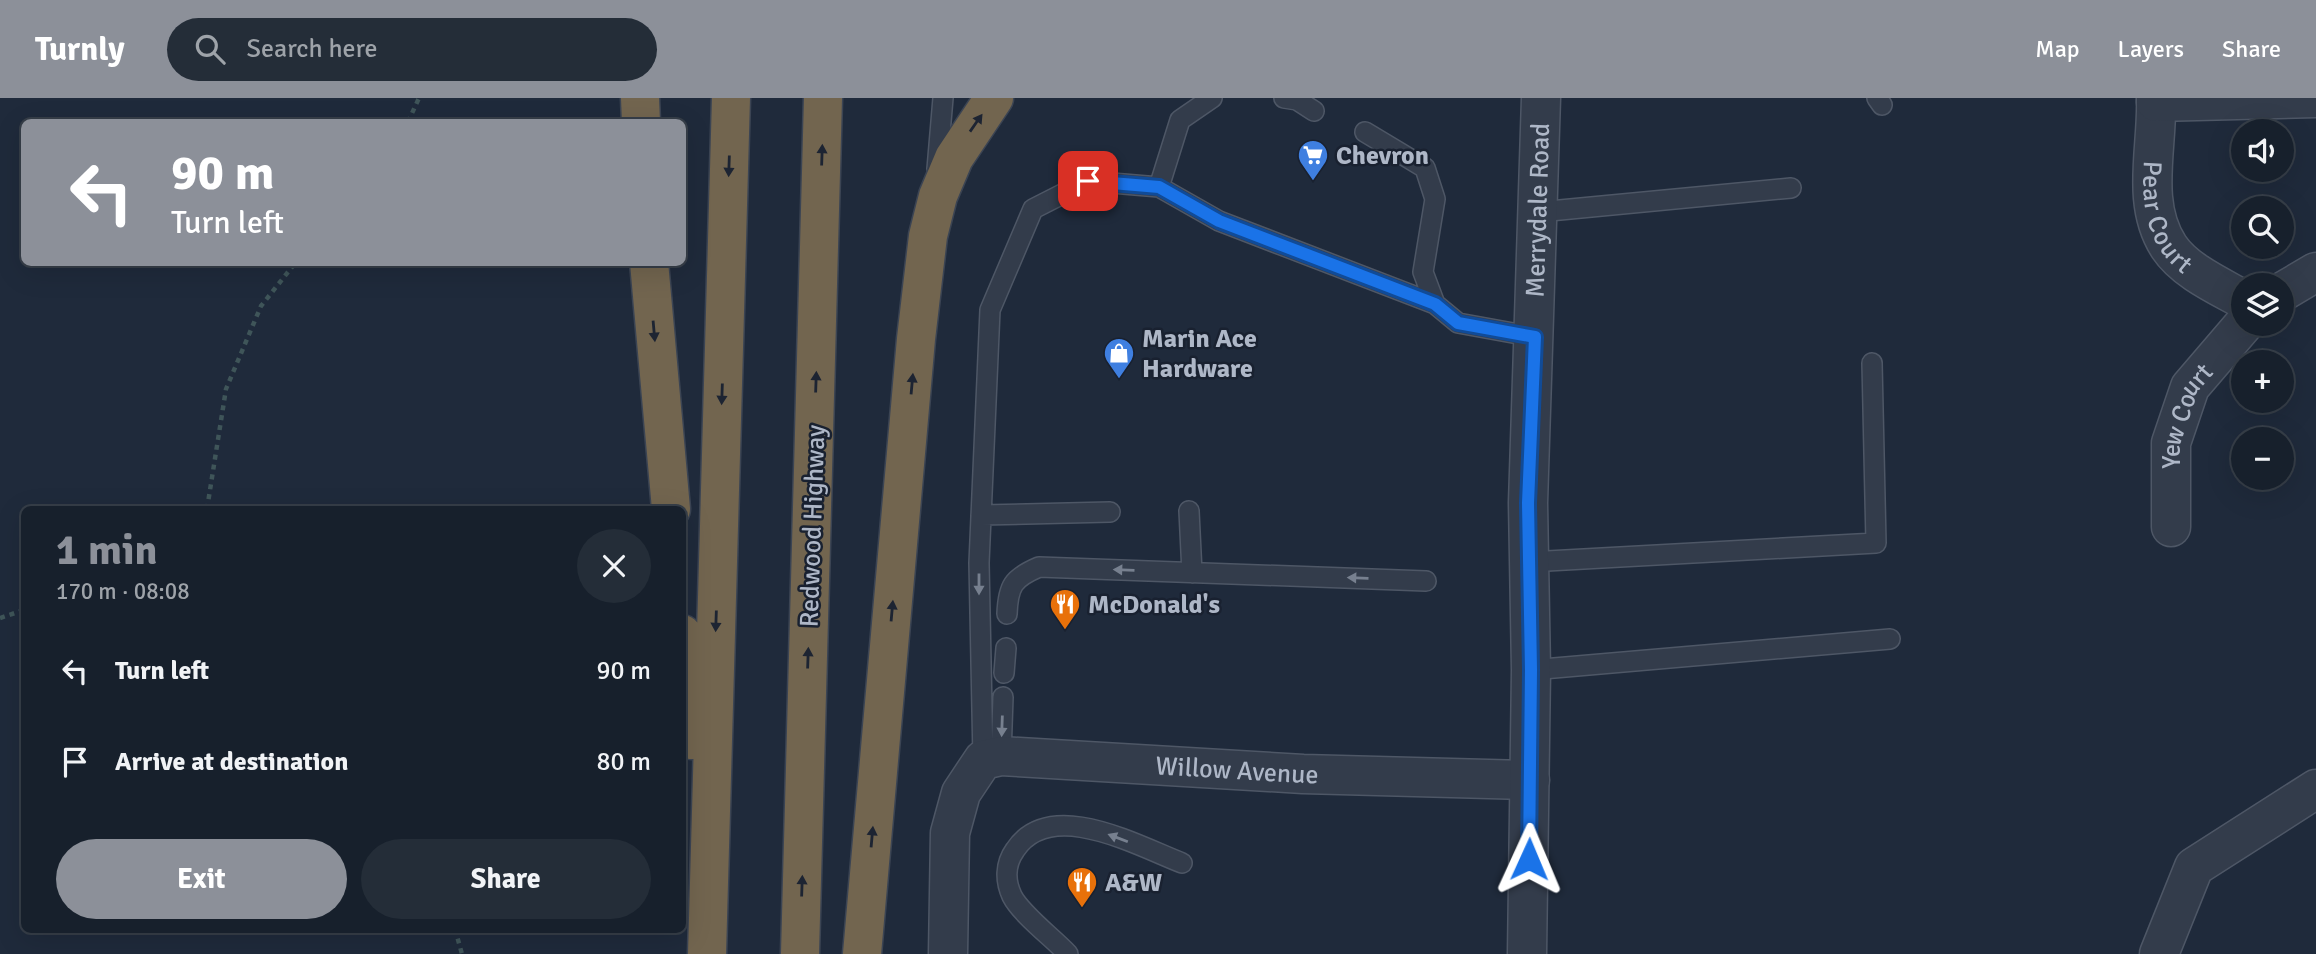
<!DOCTYPE html>
<meta charset="utf-8">
<style>
:root{--surface:#17202c;--page:#242d38;--text:#f1f3f6;--muted:#9ea3a9;--line:#363e48;--accent:#8c9099}
body{margin:0;font-family:Signika,sans-serif;background:var(--page);color:var(--text);height:100vh;display:flex;flex-direction:column;font-size:26px;white-space:nowrap}
*{box-sizing:border-box;margin:0}
p{font-size:23px;color:var(--muted)}
.icon{flex:none;width:38px;height:38px;fill:none;stroke:currentColor;stroke-width:2;stroke-linecap:round;stroke-linejoin:round}
.map{position:relative;flex:1;overflow:hidden}
.side{position:absolute;left:21px;top:408px;width:665px;height:427px;display:flex;flex-direction:column;background:var(--surface);border-radius:10px;box-shadow:0 7px 28px #0002,0 0 0 2px var(--line)}
.side>*{flex:none}
.guide{position:absolute;left:21px;top:21px;width:665px;height:147px;border-radius:10px;box-shadow:0 7px 28px #0002,0 0 0 2px var(--line);background:#8c9099;color:#fff;overflow:hidden}
.fabs{position:absolute;left:2231px;top:21px;display:grid;gap:14px}
.fabs a{display:grid;place-items:center;width:63px;height:63px;border-radius:50%;background:var(--surface);box-shadow:0 7px 28px #0002,0 0 0 2px var(--line);font-size:35px}
.pin{position:absolute;display:grid;place-items:center;width:60px;height:60px;color:#fff;margin:-30px;border-radius:14px;box-shadow:0 4px 10px #0006}
.me{position:absolute;width:77px;margin:-38px;rotate:1deg;stroke-linejoin:round;filter:drop-shadow(0 0 5px #0008)}
.turn{display:flex;align-items:center;gap:24px;height:147px;padding:0 35px;font-size:32px}
.turn .icon{width:91px;height:91px;stroke-width:2.5}
.turn b{display:block;font-size:49px;line-height:60px}
.round{display:grid;place-items:center;flex:none;width:74px;height:74px;border-radius:37px;background:var(--page)}
.summary{display:flex;align-items:center;justify-content:space-between;height:119px;padding:0 35px}
h1{font-size:42px;font-weight:700;line-height:52px;color:var(--accent)}
.button{display:flex;gap:14px;margin-top:auto;padding:14px 35px}
.button a{flex:1;height:80px;border-radius:42px;background:var(--accent);color:#fff;font-size:28px;font-weight:700;line-height:80px;text-align:center}
.button a+a{background:var(--page);color:var(--text)}
ul{padding:0;list-style:none}
li{display:flex;align-items:center;gap:21px;height:91px;padding:0 35px}
li div{flex:1}
li b{display:block;font-size:26px}
li em{font-style:normal}
header{display:flex;align-items:center;gap:42px;box-sizing:border-box;height:98px;padding:0 35px;background:var(--accent);color:#fff}
header strong{font-size:33px}
nav{display:flex;gap:38px;margin-inline-start:auto;font-size:24px}
.search{width:490px;height:63px;background:var(--page);display:flex;align-items:center;gap:18px;box-sizing:border-box;padding:0 24px;border-radius:38px;color:var(--muted);font-size:26px}
.map>svg:first-child{display:block}
.lines{fill:none;stroke-linecap:round;stroke-linejoin:round}
.lane-casing{stroke:#4e5766;stroke-width:22}
.street-casing{stroke:#4e5766;stroke-width:41}
.highway-casing{stroke:#3b4453;stroke-width:41}
.path{stroke:#3f5559;stroke-width:4.5;stroke-dasharray:5 5;stroke-linecap:butt}
.lane{stroke:#333c4b;stroke-width:19}
.street{stroke:#333c4b;stroke-width:38}
.highway{stroke:#72654f;stroke-width:38}
.oneway{fill:#1d2432}
.oneway2{fill:#77808f}
.route-casing{stroke:#114b97;stroke-width:18}
.route{stroke:#1a73e8;stroke-width:12}
.labels{text-anchor:middle;stroke-width:5;stroke-linejoin:round;paint-order:stroke}
.poi-label{font-size:26px;font-weight:bold;fill:#aeb7c7;stroke:#192130;text-anchor:start}
.street-label{font-size:26px;fill:#aeb7c7;stroke:#192130}
</style>
<header>
<strong>Turnly</strong>
<div class="search"><svg class="icon" aria-label="search" viewBox="0 0 24 24"><circle cx="10" cy="10" r="6"/><path d="M15 15l6 6"/></svg>Search here</div>
<nav><a>Map</a><a>Layers</a><a>Share</a></nav>
</header>
<div class="map">
<svg width="2316" height="856" viewBox="0 0 2316 856">
<rect width="100%" height="100%" fill="#1f2a3b"/>
<g class="lines">
<g class="lane-casing">
<path id="lane" d="M1284,0L1297,2L1314,13
M1877,0L1882,7
M1365,34L1425,70L1435,101L1423,174L1435,206L1458,225L1535,239
M937,71L943,0
M1159,89L1180,22L1212,0
M1539,114L1791,90
M1189,413L1192,475
M981,417L1110,414
M1529,464L1876,445L1872,265
M1007,516C1008,488 1013,480 1039,469L1426,483
M1531,572L1890,541
M1004,575L1006,550
M1001,658L1003,599
M983,662L979,465L990,212L1033,111L1088,83L1159,89L1219,123L1435,206
M1068,856C1053,840 1021,816 1012,798C1005,783 1005,766 1015,752C1050,699 1136,747 1182,765"/>
</g>
<g class="street-casing">
<g id="street">
<path id="s1" d="M2156,0C2158,49 2140,105 2169,149C2185,173 2219,188 2244,202"/>
<path d="M2156,4L2316,0"/>
<path d="M2282,194L2316,174"/>
<path id="s2" d="M2171,429V345L2190,289L2244,226"/>
<path id="s3" d="M948,856L950,735L961,695L983,662L1001,658L1303,676L1530,682"/>
<path id="s4" d="M1527,856L1531,572L1528,405L1541,0"/>
<path d="M2159,856L2194,769L2316,691"/>
</g>
</g>
<g class="highway-casing">
<path id="highway" d="M640,0L641,24
M649,164L671,411
M682,536L692,642
M707,856L731,0
M800,856L823,0
M862,856L916,241L928,138L938,98L954,60L994,0"/>
</g>
<path class="path" d="M408,24L419,0
M207,411L226,291L261,208L296,164
M0,520L24,512
M455,831L462,856"/>
<use href="#lane" class="lane"/>
<use href="#street" class="street"/>
<use href="#highway" class="highway"/>
</g>
<defs><path id="oneway-solid" d="M-6-.8H1V-3.2L6.5 0L1 3.2V.8H-6Z" transform="scale(1.75)"/></defs>
<g class="oneway">
<use href="#oneway-solid" transform="translate(976 25) rotate(-55)"/>
<use href="#oneway-solid" transform="translate(822 57) rotate(-88)"/>
<use href="#oneway-solid" transform="translate(729 68) rotate(92)"/>
<use href="#oneway-solid" transform="translate(654 233) rotate(85)"/>
<use href="#oneway-solid" transform="translate(816 284) rotate(-88)"/>
<use href="#oneway-solid" transform="translate(912 286) rotate(-85)"/>
<use href="#oneway-solid" transform="translate(722 296) rotate(92)"/>
<use href="#oneway-solid" transform="translate(892 513) rotate(-85)"/>
<use href="#oneway-solid" transform="translate(716 523) rotate(92)"/>
<use href="#oneway-solid" transform="translate(808 560) rotate(-88)"/>
<use href="#oneway-solid" transform="translate(872 739) rotate(-85)"/>
<use href="#oneway-solid" transform="translate(802 788) rotate(-88)"/>
</g>
<g class="oneway2">
<use href="#oneway-solid" transform="translate(1124 472) rotate(-178)"/>
<use href="#oneway-solid" transform="translate(1358 480) rotate(-178)"/>
<use href="#oneway-solid" transform="translate(979 486) rotate(90)"/>
<use href="#oneway-solid" transform="translate(1002 628) rotate(92)"/>
<use href="#oneway-solid" transform="translate(1118 740) rotate(-159)"/>
</g>
<g class="lines">
<g class="route-casing">
<path id="route" d="M1088,83L1159,89L1219,123L1435,206L1458,225L1535,239L1528,405L1531,572L1529,761"/>
</g>
<use href="#route" class="route"/>
</g>
<defs>
<g id="supermarket-pin" transform="scale(1.575)"><path d="M0 17L-7.5 6A9.5 9.5 0 1 1 7.5 6Z" fill="#3f7fe0" stroke="#192130"/><path d="M-6-5.5h2.5l.6 2H6L4.5 2H-2.5L-4.4-4H-6ZM-1.5 3.2a1.3 1.3 0 1 0 .1 0ZM3 3.2a1.3 1.3 0 1 0 .1 0Z" fill="#fff"/></g>
<g id="shop-pin" transform="scale(1.575)"><path d="M0 17L-7.5 6A9.5 9.5 0 1 1 7.5 6Z" fill="#3f7fe0" stroke="#192130"/><path d="M-5-2.5h2.3a2.7 3.5 0 0 1 5.4 0H5L5.5 6h-11ZM-1.5-2.5h3a1.5 2.3 0 0 0-3 0Z" fill="#fff"/></g>
<g id="restaurant-pin" transform="scale(1.575)"><path d="M0 17L-7.5 6A9.5 9.5 0 1 1 7.5 6Z" fill="#e8710a" stroke="#192130"/><path d="M-5-6h1v4h1v-4h1v4h1v-4h1v5L-1.5 .5V6h-2V.5L-5-1ZM5-6V6H3V1.5H1.5Q1.5-4 5-6Z" fill="#fff"/></g>
</defs>
<g fill-rule="evenodd">
<use href="#supermarket-pin" x="1313" y="57"/>
<use href="#shop-pin" x="1119" y="255"/>
<use href="#restaurant-pin" x="1065" y="506"/>
<use href="#restaurant-pin" x="1082" y="784"/>
</g>
<g class="labels">
<g class="poi-label">
<text x="1336" y="66">Chevron</text>
<text x="1142" y="249">Marin Ace<tspan x="1142" dy="30">Hardware</tspan></text>
<text x="1088" y="515">McDonald's</text>
<text x="1105" y="793">A&amp;W</text>
</g>
<g class="street-label">
<text dy="9" stroke="none"><textPath href="#s4" startOffset="744">Merrydale Road</textPath></text>
<text dy="9" stroke="none"><textPath href="#s1" startOffset="122">Pear Court</textPath></text>
<text dy="9" stroke="none"><textPath href="#s2" startOffset="114">Yew Court</textPath></text>
<text transform="translate(812 428) rotate(-88)" y="9">Redwood Highway</text>
<text dy="9" stroke="none"><textPath href="#s3" startOffset="457">Willow Avenue</textPath></text>
</g>
</g>
</svg>
<div class="fabs">
<a><svg class="icon" aria-label="sound" viewBox="0 0 24 24"><path d="M4 9h4l5-4v14l-5-4H4zM17 9q2 3 0 6"/></svg></a>
<a><svg class="icon" aria-label="search" viewBox="0 0 24 24"><circle cx="10" cy="10" r="6"/><path d="M15 15l6 6"/></svg></a>
<a><svg class="icon" aria-label="layers" viewBox="0 0 24 24"><path d="M12 4l9 5-9 5-9-5zM3 14l9 5 9-5"/></svg></a>
<a>+</a>
<a>−</a>
</div>
<div class="pin" style="left:1088px;top:83px;background:#d93025"><svg class="icon" aria-label="arrive" viewBox="0 0 24 24"><path d="M6 21V4h12l-3 4 3 4H6"/></svg></div>
<svg class="me" style="left:1529px;top:761px" viewBox="-20 -20 40 40"><path d="M0-17L14 15 0 8-14 15z" fill="#1a73e8" stroke="#fff" stroke-width="4"/></svg>
<div class="guide">
<div class="turn"><svg class="icon" aria-label="left" viewBox="0 0 24 24"><path d="M17 20v-9H6M10 6l-5 5 5 5"/></svg><div><b>90 m</b>Turn left</div></div>
</div>
<section class="side">
<div class="summary"><div><h1>1 min</h1><p>170 m · 08:08</p></div><a class="round"><svg class="icon" aria-label="close" viewBox="0 0 24 24"><path d="M6 6l12 12M18 6L6 18"/></svg></a></div>
<ul>
<li><svg class="icon" aria-label="left" viewBox="0 0 24 24"><path d="M17 20v-9H6M10 6l-5 5 5 5"/></svg><div><b>Turn left</b></div><em>90 m</em></li>
<li><svg class="icon" aria-label="arrive" viewBox="0 0 24 24"><path d="M6 21V4h12l-3 4 3 4H6"/></svg><div><b>Arrive at destination</b></div><em>80 m</em></li>
</ul>
<div class="button"><a>Exit</a><a>Share</a></div>
</section>
</div>
